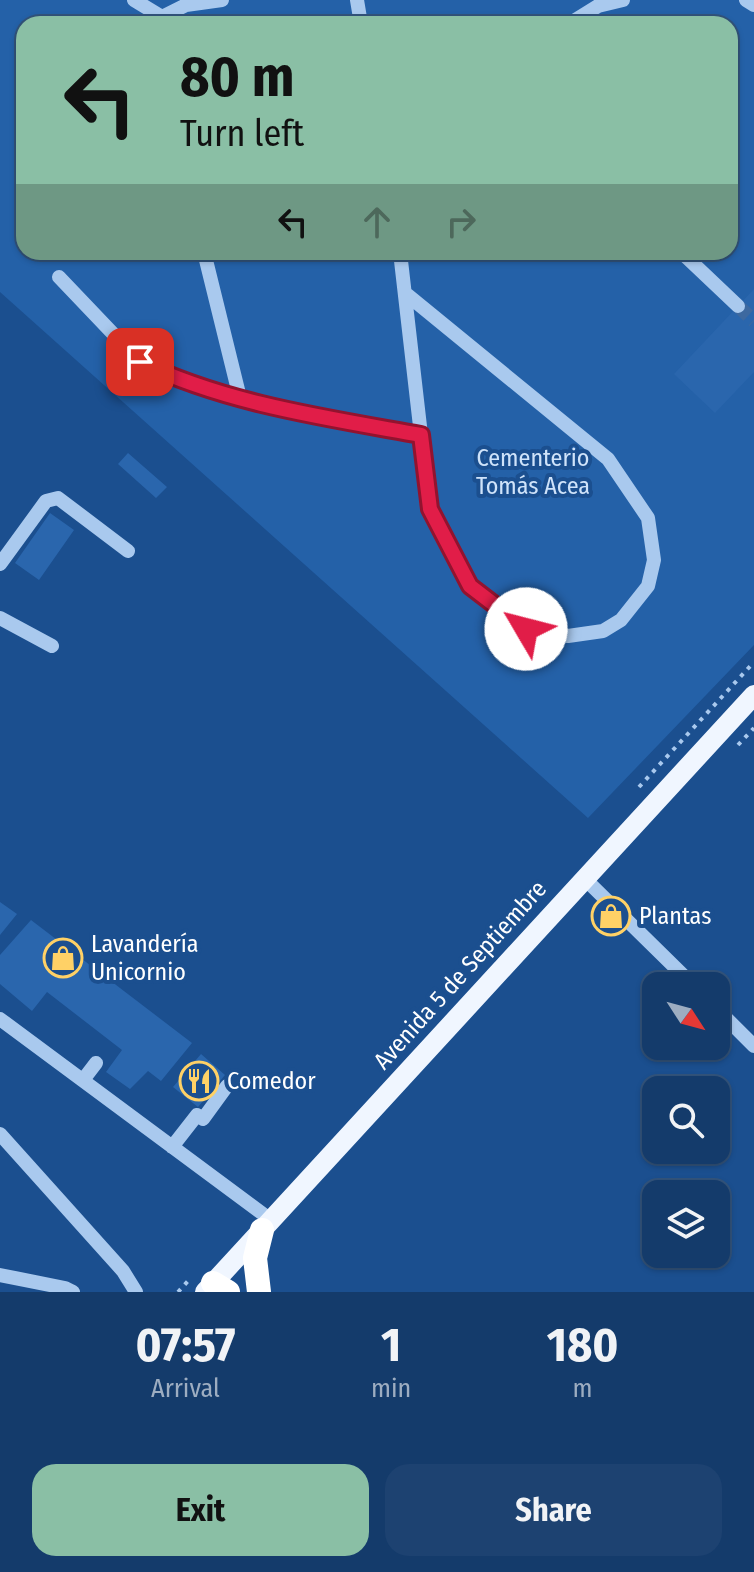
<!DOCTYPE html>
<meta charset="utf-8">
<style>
:root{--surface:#143b6b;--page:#1d4271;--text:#f1f3f6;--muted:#9dadc1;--line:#33557e;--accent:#8abfa5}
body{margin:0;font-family:"Fira Sans Condensed",sans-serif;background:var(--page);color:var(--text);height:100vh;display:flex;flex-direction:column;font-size:30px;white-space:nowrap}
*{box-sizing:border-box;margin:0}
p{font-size:26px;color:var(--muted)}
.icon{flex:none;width:44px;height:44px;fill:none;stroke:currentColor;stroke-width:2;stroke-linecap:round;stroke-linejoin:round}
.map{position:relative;height:1292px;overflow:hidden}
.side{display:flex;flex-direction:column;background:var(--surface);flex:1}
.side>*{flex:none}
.banner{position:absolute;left:16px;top:16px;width:722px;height:244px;border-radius:24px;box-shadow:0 2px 6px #0004,0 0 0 2px var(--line);background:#8abfa5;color:#111;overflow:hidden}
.needle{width:52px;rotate:126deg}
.tools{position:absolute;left:642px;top:972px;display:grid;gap:16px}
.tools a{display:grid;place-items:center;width:88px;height:88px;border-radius:16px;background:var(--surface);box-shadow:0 2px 6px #0004,0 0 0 2px var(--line);font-size:40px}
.pin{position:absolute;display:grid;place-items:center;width:68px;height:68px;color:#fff;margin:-34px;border-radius:16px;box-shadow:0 4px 12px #0006}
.me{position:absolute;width:88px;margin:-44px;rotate:307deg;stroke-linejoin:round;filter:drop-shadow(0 0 6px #0008)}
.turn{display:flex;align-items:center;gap:28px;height:168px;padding:0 32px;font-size:36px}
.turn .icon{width:104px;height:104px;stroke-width:2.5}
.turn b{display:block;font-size:56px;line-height:68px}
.lanes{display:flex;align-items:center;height:76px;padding:0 32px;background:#0003;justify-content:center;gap:40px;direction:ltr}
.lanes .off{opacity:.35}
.eta{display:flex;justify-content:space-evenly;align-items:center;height:136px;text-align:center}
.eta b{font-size:48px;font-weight:700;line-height:56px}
.action{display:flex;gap:16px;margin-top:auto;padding:16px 32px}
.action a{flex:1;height:92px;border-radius:24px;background:var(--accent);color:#111;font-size:32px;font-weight:700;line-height:92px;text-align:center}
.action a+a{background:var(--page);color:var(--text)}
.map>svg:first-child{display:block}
.green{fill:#2461a8;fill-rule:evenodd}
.building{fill:#2a66ad}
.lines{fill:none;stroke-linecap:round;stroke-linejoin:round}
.minor-tunnel{stroke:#3d69a0;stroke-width:14;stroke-dasharray:14 7;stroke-linecap:butt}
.path{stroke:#a9c9ee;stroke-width:4;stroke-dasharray:4 6;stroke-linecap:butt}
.minor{stroke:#a9c9ee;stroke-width:14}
.major{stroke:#f0f6ff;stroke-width:20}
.highway{stroke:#fff;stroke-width:24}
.route-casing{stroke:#92132f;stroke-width:20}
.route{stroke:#e11d48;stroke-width:14}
.labels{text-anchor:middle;stroke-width:8;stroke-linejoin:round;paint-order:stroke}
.park-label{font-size:24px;fill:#cfe3fa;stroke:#1b4f8f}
.poi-label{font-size:24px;fill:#fff;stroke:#1b4f8f;text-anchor:start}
.street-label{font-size:24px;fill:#fff;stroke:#1b4f8f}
</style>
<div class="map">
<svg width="754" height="1292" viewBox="0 0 754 1292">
<rect width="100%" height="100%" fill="#1b4f8f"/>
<path class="green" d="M0,0H754V645L588,818L0,292ZM24,24H730V252H24Z"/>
<path class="building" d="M754,289V372L715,413L674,374Z
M128,453L167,487L156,498L118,464Z
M50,513L74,530L39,580L15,563Z
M0,902L17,914L0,935Z
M31,920L192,1043L161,1081L148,1071L130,1089L106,1072L122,1050L47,992L32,1011L0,984V955Z
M201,1054L225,1075L198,1107L173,1087Z"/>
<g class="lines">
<path class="minor-tunnel" d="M738,306L754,321"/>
<path class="path" d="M738,745L754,728
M639,787L754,662
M178,1292L188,1281"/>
<path class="minor" d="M134,0L162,17L186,5L222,0
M357,0L361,24
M746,0L754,5
M569,24L598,6L623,0
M400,252L421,435L430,509L470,586L526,629L568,636L603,631L621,620L648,586L654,560L648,518L608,459L405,293
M681,252L738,306
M59,277L140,362L165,374L240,398L204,252
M240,398L332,419L421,435
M0,564L46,501L58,498L128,551
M0,618L52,646
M584,878L694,986
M716,1008L754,1046
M0,1019L271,1220
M83,1080L96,1063
M0,1134L123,1271L136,1292
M172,1147L197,1115L203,1119L227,1086
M0,1275L65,1288L73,1292"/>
<path class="major" d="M205,1292L754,695"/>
<path class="highway" d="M213,1283L228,1292
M259,1292L255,1258L262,1230"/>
</g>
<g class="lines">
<g class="route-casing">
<path id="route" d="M140,362C227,404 327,418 421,435L430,509L470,586L526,629"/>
</g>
<use href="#route" class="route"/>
</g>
<defs>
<g id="shop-ring" transform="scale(2)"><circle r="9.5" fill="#1b4f8f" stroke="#ffd166" stroke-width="1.5"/><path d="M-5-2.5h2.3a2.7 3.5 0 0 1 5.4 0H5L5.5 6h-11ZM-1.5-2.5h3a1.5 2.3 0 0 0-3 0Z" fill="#ffd166"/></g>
<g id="restaurant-ring" transform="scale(2)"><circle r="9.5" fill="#1b4f8f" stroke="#ffd166" stroke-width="1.5"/><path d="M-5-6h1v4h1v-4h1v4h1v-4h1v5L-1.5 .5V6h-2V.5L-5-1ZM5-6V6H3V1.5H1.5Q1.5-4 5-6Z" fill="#ffd166"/></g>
</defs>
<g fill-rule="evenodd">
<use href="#shop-ring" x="611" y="916"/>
<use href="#shop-ring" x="63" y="958"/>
<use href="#restaurant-ring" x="199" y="1081"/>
</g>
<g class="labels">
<g class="park-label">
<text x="533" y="466">Cementerio<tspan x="533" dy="28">Tomás Acea</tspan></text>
</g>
<g class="poi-label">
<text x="639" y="924">Plantas</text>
<text x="91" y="952">Lavandería<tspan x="91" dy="28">Unicornio</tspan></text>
<text x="227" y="1089">Comedor</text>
</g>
<g class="street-label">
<text transform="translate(460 975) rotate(-48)" y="8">Avenida 5 de Septiembre</text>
</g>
</g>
</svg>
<div class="tools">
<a><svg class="needle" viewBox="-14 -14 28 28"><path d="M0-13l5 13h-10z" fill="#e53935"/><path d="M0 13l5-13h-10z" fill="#9dadc1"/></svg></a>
<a><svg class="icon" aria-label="search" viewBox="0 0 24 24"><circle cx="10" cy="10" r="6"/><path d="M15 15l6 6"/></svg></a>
<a><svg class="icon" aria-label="layers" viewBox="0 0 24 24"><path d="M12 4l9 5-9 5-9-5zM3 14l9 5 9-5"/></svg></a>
</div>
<div class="pin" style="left:140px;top:362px;background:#d93025"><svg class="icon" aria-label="arrive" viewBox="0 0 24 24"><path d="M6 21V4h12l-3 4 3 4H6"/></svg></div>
<svg class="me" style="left:526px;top:629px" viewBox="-20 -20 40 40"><circle r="19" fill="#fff"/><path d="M0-13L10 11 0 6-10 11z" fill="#e11d48"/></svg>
<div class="banner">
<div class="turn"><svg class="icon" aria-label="left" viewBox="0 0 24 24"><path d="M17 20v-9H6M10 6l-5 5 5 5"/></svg><div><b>80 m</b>Turn left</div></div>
<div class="lanes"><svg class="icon" aria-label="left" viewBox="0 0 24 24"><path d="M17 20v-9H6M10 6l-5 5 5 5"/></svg><svg class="icon off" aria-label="ahead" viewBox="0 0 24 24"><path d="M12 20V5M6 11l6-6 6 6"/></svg><svg class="icon off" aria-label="right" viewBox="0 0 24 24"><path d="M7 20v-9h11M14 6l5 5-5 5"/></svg></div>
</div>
</div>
<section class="side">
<div class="eta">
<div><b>07:57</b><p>Arrival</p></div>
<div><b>1</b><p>min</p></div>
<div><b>180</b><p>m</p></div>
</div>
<div class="action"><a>Exit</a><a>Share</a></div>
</section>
